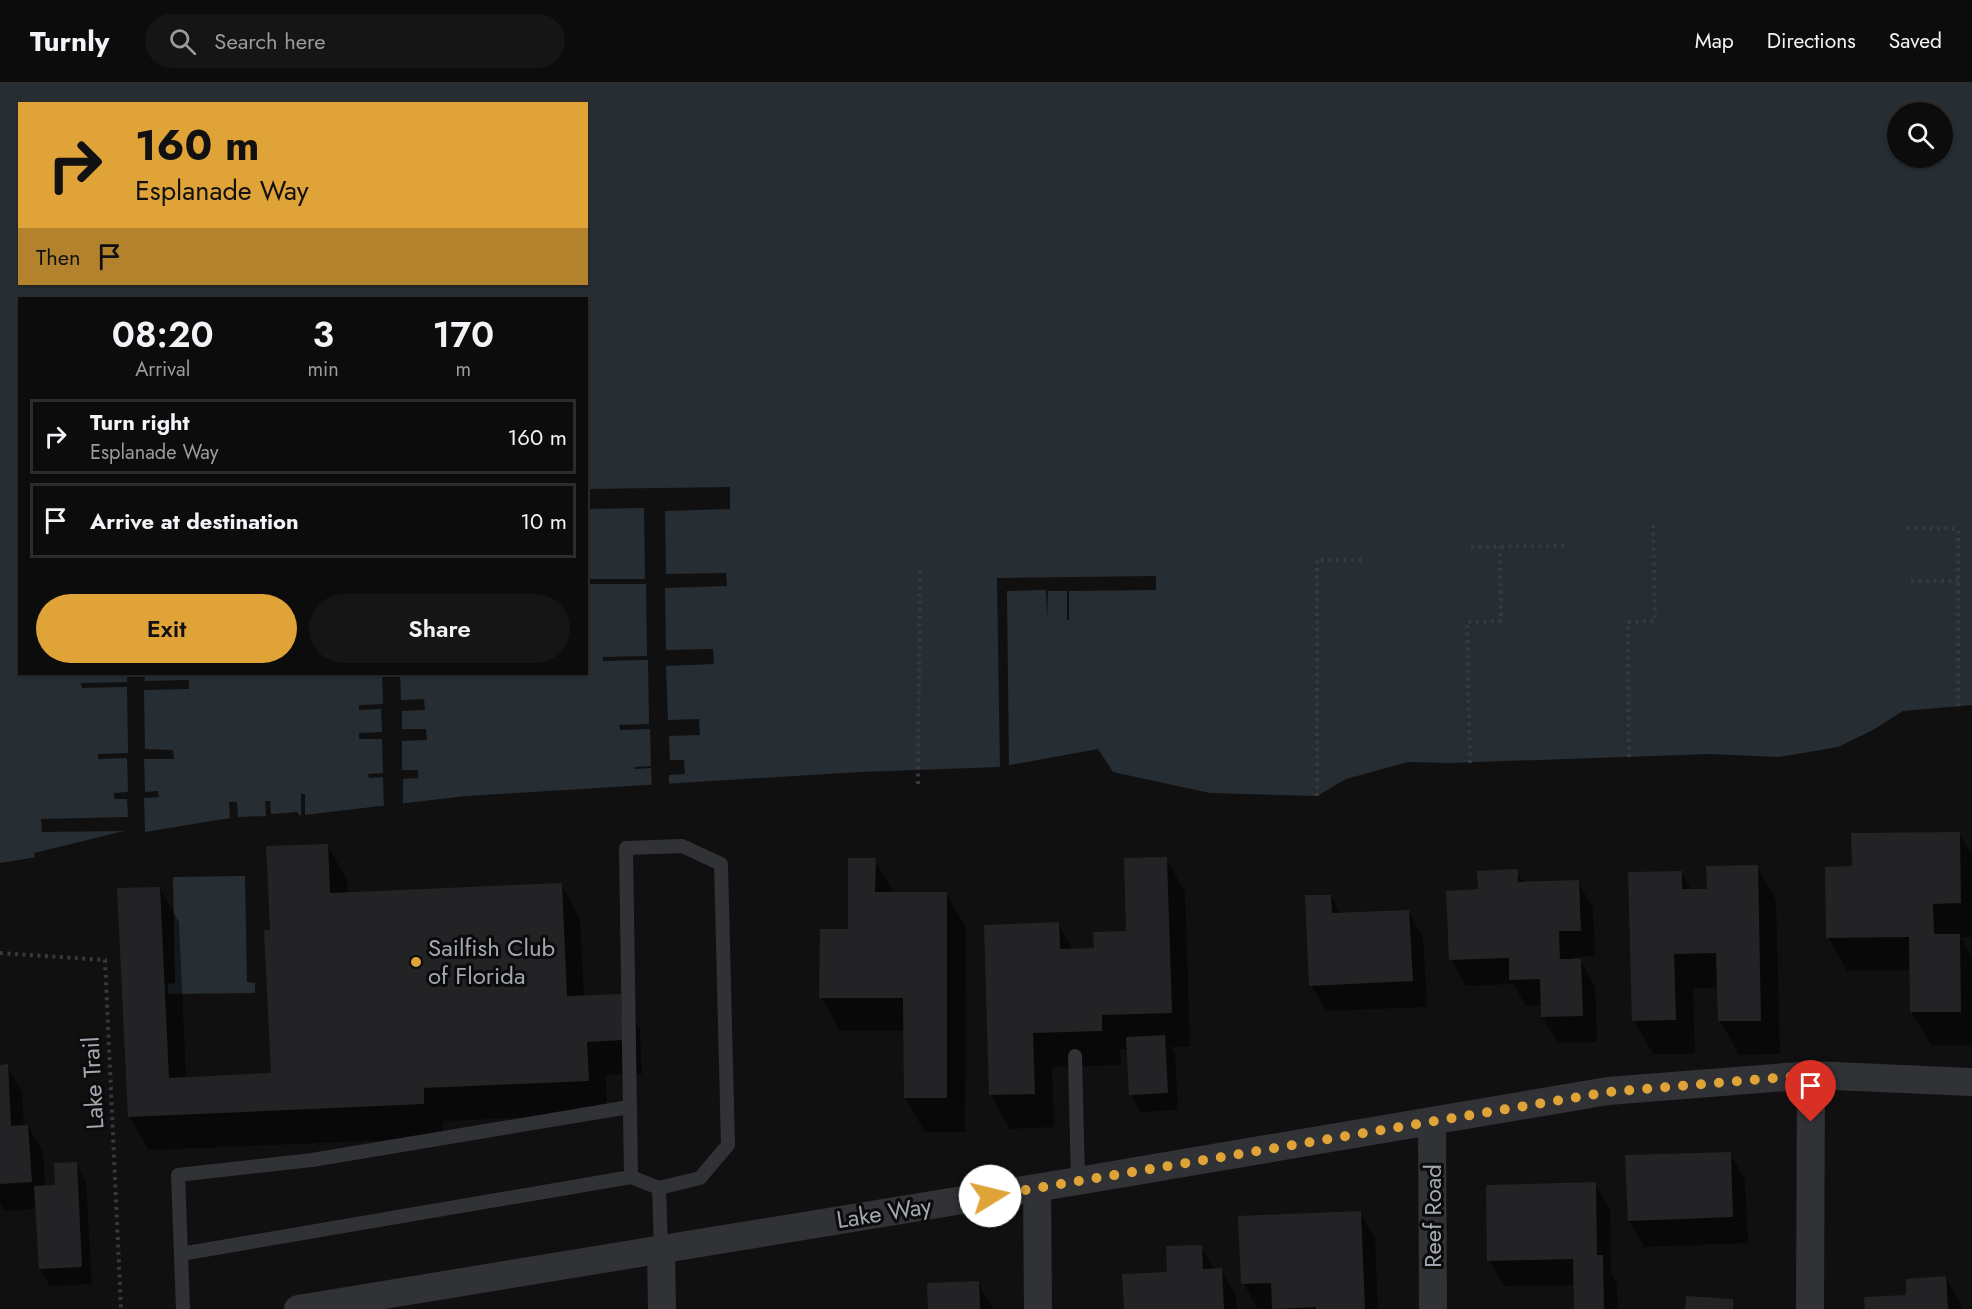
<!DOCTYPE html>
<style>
:root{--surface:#0c0c0d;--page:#151516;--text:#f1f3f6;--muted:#9a9b9d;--line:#2c2c2e;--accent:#e0a338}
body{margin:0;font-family:Jost,sans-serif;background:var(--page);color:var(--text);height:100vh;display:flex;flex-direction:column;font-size:22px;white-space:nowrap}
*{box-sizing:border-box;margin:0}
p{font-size:20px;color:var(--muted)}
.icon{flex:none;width:33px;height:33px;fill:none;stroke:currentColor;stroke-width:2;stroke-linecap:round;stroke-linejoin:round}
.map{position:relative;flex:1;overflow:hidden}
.sheet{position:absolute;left:18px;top:213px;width:570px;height:378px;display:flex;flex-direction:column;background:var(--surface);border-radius:0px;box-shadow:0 2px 4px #0004,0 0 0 2px var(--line)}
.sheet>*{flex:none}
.banner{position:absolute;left:18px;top:18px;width:570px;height:183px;border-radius:0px;box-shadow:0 2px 4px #0004,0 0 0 2px var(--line);background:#e0a338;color:#111;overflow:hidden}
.controls{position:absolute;left:1887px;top:18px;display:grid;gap:12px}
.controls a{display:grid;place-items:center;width:66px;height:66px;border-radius:50%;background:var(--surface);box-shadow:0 2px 4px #0004,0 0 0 2px var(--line);font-size:30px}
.pin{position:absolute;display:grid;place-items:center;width:51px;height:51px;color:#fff;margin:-62px -26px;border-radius:50% 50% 50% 0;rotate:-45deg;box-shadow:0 0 6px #0007}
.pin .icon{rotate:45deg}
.me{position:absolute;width:66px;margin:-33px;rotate:81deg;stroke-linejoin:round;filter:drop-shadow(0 0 4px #0008)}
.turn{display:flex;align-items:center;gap:21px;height:126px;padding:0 18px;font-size:27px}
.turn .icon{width:78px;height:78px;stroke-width:2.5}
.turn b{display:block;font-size:42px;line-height:51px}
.then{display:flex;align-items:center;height:57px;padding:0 18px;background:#0003;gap:12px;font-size:22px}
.eta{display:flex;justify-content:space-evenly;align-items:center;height:102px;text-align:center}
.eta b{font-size:36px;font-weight:600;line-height:42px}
.cta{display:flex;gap:12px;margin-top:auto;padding:12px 18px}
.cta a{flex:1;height:69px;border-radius:36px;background:var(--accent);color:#111;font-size:24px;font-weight:600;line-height:69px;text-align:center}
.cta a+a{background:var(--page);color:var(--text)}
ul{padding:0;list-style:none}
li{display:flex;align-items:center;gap:18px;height:75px;margin:0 12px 9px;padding:0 6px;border:3px solid var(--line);border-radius:0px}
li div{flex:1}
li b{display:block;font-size:22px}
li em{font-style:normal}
header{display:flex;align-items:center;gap:36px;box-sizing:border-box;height:84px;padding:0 30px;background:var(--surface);border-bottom:2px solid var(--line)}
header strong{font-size:28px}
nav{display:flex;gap:33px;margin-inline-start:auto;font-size:21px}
.search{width:420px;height:54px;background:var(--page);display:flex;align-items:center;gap:15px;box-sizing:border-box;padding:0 21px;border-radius:33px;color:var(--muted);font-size:22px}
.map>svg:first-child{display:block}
.water{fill:#272e33;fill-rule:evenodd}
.pier{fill:#101011}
.shadow{fill:#0007}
.building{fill:#232325}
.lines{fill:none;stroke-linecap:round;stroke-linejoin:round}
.path{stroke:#37393c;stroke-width:4;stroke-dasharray:3 4.5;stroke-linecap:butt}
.lane{stroke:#313235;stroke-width:14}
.street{stroke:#313235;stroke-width:28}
.route{stroke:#e0a338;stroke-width:10;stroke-dasharray:0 18}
.poi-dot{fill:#e0a338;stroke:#0b0b0c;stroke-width:2}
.labels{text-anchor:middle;stroke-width:6;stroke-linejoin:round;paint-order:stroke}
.poi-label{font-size:24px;fill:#a2a7b0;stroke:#0b0b0c;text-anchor:start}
.street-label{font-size:24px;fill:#a2a7b0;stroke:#0b0b0c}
</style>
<header>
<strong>Turnly</strong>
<div class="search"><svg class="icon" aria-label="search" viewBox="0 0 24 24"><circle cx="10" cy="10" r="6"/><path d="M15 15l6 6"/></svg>Search here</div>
<nav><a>Map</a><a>Directions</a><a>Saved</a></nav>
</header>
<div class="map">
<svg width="1972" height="1225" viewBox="0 0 1972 1225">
<rect width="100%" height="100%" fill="#101011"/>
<path class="water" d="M0,0H1972V621L1903,627L1873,646L1838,663L1779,673L1709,670L1448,679L1408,678L1346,695L1317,712L1210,709L1113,688L1098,665L999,683L860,688L466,712L278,734L0,779ZM20,20H586V200H20ZM1898,28H1942V74H1898ZM20,214H586V590H20Z
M245,792L247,898L255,899V909L168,910V900L175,899L173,793Z"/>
<path class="pier" d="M730,403V425L665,427L666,490L726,489L727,502L665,504L666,566L713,565L714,580L666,582L668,636L699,635L700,651L669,652L670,676H684L685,690L669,691V703L652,704L651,684L635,685V683L651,682L650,645L620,646L619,641L649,640L648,576L603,577V573L647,572L646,500H586L587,495H645L644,424L587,425V405Z
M1156,492V506L1069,507V536H1067V507H1048L1047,536L1046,506L1007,507L1009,685L1000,686L997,494Z
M127,590H144L145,597L189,596V605L144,606L145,665L173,666L174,675H144L145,708L158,707L159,713L144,714L145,748L230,734L229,718H237L238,733L266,732L265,717H270L271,730L297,728L301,733V710H305V733L35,776L34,769L124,747L42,748L41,735L128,733L127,715H114V709L128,708L127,674L98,675V670L128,669L127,603L82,604L81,599L127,598Z
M382,590H400L401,616L424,615L425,626L402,627V645H426L427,656L402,657V686H418V694L403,695V722L384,724L383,693L369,694L368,690L383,689L382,655H359V649L382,648L381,625L359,626V621L383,620Z"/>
<path class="shadow" d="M1959,749L1972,771V853H1961L1972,873V961H1931L1911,927V886L1847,887L1828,853L1853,784Z
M327,761L347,795L348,810L561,800L580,834L584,913L620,911L640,945L642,990L606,991L607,1030L443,1037V1054L149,1066L129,1033L160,804L179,838L186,995L272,991L271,847Z
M1166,774L1185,808L1190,963H1171L1175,970L1178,1026L1141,1028L1131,1010L1128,965H1120L1121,981L1052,983L1054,1043L1010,1045L991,1011L1058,840L1073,866L1095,865L1127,848Z
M875,776L894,809H946L966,843L965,1048H925L905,1014V947H840L821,913L850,846Z
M1757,782L1776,816L1780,970L1739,971L1720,937L1719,903L1693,904L1695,970H1653L1634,936L1681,788L1692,807H1708Z
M1517,787L1524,800L1578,798L1593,824L1595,872L1573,873V876H1580L1595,902L1597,958L1558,959L1542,933V921L1526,922L1513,900L1466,902L1451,876L1448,808L1480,807Z
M1331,812L1341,831L1408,827L1423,854L1427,923L1326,927L1311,901Z
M0,982H7L22,1008L24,1042H28L43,1068L45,1103H56L76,1080L86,1097L92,1200L50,1202L40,1185L37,1125L4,1127L0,1119Z
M1730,1069L1745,1096L1748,1159L1644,1163L1629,1137Z
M1595,1100L1610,1126L1611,1189L1617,1199L1618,1225H1576L1575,1201L1504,1202L1489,1176Z
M1360,1129L1375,1155L1378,1225H1258L1243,1199Z
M1201,1162L1215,1186H1221L1236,1212L1237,1225H1125Z
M1946,1194L1961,1220V1225H1867L1908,1212Z
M978,1199L993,1225H930Z"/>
<path class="building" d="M1960,748L1961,819L1933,820L1934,850H1960L1961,928H1910L1909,853L1826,854L1825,783L1852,782L1851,749Z
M328,760L330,809L562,799L567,912L621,910L623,956L587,958L589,997L424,1004V1020L128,1033L117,804L160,803L169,994L271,989L264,846H270L266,762Z
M1167,773L1172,929L1102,931V947L1033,949L1035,1010L989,1011L984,841L1059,838L1060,865L1094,864L1093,848L1126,847L1124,774Z
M848,774H876L875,808H947V1014H904L903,914H819L820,845H848Z
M1758,781L1761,937H1718L1716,869L1674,870L1676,936L1632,937L1628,788L1682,787V805H1707L1706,782Z
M1518,785V798L1579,796L1581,847H1559L1560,875H1581L1583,932L1541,933L1540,895L1509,896V874L1449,876L1446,807L1478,805L1477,787Z
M1305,811H1331L1332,829L1409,826L1413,897L1309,902Z
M1165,951L1168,1009L1129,1011L1126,953Z
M8,980L11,1042L28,1041L32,1098L0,1100V981Z
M1731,1068L1733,1133L1628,1137L1625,1071Z
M77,1078L82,1183L39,1185L34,1102L55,1101L54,1079Z
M1596,1098L1597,1171H1603L1604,1225H1574L1573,1175L1487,1177L1486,1101Z
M1361,1127L1365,1225H1316V1223L1272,1225L1271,1199L1241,1200L1238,1132Z
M1202,1161L1203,1185L1222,1184L1224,1225H1124L1122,1190L1167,1188L1166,1162Z
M1946,1192L1948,1225H1865L1864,1213L1906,1211V1195Z
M979,1197L980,1225H928L927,1199Z
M1686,1212L1733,1215V1225H1685Z"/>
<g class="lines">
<path class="path" d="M1907,444L1958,445V623
M1471,463L1565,462
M1911,497H1958
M1629,673L1628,538L1655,537L1653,437
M1470,679L1467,538L1501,537L1500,463
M918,700L920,487
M1317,712V476H1366
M0,869L105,876L121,1225"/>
<path class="lane" d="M682,762L721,780L728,1061L700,1094L659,1104L631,1093L626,764Z
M1075,972L1078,1097
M659,1104L661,1165
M181,1170L631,1093
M183,1225L178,1091L312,1076L629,1023"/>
<path class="street" d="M1432,1038L1433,1225
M1037,1104L1038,1225
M661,1165L662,1225
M298,1225L1078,1097L1608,1007L1811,991L1972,998
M1810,1225L1811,991"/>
</g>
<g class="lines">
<path class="route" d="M990,1112L1608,1008L1811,991V1038"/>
</g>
<circle class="poi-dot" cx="416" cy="878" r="6"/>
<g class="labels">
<g class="poi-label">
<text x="428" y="872">Sailfish Club<tspan x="428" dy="28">of Florida</tspan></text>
</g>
<g class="street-label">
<text transform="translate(93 999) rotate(-93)" y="8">Lake Trail</text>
<text transform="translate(884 1129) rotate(-9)" y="8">Lake Way</text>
<text transform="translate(1433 1132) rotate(-90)" y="8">Reef Road</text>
</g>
</g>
</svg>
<div class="controls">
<a><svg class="icon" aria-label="search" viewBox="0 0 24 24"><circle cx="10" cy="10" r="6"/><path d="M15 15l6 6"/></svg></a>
</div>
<div class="pin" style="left:1811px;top:1038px;background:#d93025"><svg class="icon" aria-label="arrive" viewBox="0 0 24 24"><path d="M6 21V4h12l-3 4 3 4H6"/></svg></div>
<svg class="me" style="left:990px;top:1112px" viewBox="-20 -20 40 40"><circle r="19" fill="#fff"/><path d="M0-13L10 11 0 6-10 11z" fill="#e0a338"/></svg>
<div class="banner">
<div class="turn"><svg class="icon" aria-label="right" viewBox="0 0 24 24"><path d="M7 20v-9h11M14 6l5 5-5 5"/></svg><div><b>160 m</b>Esplanade Way</div></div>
<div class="then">Then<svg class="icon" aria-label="arrive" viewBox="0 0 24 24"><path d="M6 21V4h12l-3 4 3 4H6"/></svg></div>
</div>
<section class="sheet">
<div class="eta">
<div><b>08:20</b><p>Arrival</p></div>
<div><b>3</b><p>min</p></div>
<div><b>170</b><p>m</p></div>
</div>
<ul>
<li><svg class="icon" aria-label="right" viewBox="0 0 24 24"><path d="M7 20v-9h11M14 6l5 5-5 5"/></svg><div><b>Turn right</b><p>Esplanade Way</p></div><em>160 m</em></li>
<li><svg class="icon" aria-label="arrive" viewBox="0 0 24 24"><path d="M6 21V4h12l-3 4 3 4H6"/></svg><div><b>Arrive at destination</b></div><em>10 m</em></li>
</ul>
<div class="cta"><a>Exit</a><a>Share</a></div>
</section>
</div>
